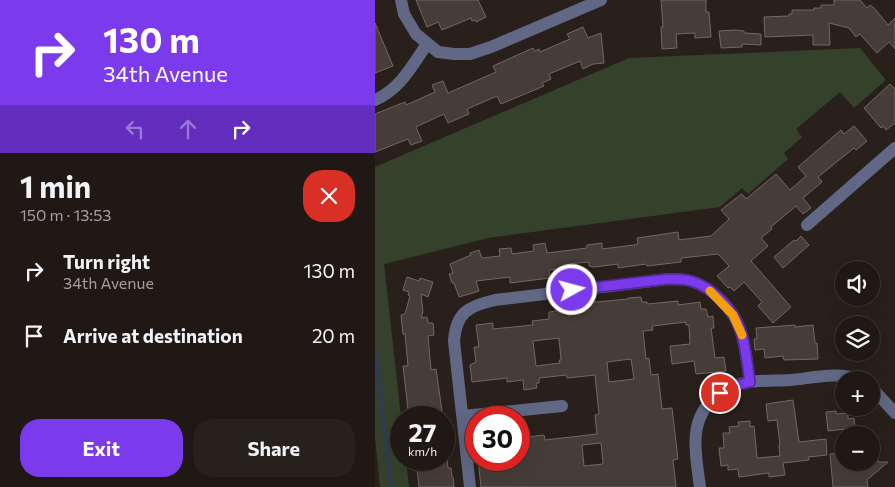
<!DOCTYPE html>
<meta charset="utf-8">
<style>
:root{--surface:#1f1815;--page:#27211e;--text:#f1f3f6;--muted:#a1a0a0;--line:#3c3734;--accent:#7c3aed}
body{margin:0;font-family:Commissioner,sans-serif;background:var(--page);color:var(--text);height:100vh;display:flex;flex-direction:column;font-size:19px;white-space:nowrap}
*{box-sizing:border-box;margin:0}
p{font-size:16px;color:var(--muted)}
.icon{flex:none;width:28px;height:28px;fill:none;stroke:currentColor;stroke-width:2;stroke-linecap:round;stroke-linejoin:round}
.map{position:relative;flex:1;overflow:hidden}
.drawer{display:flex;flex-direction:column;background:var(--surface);width:375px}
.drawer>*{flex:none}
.hud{background:#7c3aed;color:#fff;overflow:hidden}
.fabs{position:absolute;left:460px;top:261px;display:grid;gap:10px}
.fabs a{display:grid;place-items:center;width:45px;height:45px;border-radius:50%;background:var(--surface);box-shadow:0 5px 20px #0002,0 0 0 1px var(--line);font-size:25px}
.speed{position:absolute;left:15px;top:406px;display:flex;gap:10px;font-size:25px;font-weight:700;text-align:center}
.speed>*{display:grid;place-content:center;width:65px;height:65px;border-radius:50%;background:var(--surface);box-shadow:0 5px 20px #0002,0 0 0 1px var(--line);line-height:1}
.speed small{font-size:12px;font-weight:400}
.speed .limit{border:8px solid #d22;background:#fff;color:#111}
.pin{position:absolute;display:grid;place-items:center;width:42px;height:42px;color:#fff;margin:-21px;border:2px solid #fff;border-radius:50%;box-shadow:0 1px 5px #0007}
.me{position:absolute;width:55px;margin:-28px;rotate:83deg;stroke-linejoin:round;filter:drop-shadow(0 0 4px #0008)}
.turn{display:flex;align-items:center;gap:18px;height:105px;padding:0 20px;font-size:22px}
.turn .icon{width:65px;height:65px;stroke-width:2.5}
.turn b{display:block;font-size:35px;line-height:42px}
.lanes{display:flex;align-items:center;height:48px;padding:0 20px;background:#0003;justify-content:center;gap:25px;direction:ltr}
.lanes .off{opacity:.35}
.round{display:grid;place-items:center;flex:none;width:52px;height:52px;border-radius:20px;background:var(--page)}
.overview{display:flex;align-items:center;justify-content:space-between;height:85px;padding:0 20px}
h1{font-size:30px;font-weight:700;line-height:38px}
.cta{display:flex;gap:10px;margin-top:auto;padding:10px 20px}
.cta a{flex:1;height:58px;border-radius:20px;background:var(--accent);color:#fff;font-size:20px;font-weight:700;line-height:58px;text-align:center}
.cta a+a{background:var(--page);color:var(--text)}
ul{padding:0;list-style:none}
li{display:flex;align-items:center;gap:15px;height:65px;padding:0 20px}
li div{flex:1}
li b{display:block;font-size:19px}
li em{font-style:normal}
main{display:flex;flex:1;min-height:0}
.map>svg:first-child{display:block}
.green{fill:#34422c}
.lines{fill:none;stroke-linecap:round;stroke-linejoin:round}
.stream{stroke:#2f3d54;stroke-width:4}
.building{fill:#473d38;stroke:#736862;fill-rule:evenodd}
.minor{stroke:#606885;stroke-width:12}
.route-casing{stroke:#51269a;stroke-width:12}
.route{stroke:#7c3aed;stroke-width:9}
.slow{stroke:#f59e0b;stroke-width:9}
</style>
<main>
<section class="drawer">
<div class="hud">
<div class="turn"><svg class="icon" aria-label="right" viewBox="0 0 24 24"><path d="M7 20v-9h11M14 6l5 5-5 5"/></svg><div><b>130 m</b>34th Avenue</div></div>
<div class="lanes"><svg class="icon off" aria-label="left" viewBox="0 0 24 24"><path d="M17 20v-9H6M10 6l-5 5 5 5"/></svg><svg class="icon off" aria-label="ahead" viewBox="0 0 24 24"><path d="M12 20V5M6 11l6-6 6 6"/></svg><svg class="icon" aria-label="right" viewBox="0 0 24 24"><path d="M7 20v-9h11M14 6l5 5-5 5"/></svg></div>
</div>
<div class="overview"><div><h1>1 min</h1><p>150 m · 13:53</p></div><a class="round" style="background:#d93025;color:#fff"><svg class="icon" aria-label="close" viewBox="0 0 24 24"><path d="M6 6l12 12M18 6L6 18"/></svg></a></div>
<ul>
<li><svg class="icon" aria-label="right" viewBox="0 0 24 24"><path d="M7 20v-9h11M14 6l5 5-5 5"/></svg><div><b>Turn right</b><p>34th Avenue</p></div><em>130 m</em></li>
<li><svg class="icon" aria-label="arrive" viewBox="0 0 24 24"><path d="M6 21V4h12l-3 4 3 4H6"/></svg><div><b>Arrive at destination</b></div><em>20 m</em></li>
</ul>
<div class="cta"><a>Exit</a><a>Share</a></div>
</section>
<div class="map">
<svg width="520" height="487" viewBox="0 0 520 487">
<rect width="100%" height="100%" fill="#29201c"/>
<path class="green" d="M485,48L511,80L479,108L465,92L421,129L427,137L409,153L413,159L373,194L367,188L345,207L113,238L9,264L26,417V460H31L34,487H5L0,437V167L254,58Z"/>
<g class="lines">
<path class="stream" d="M1,355L16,487"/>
</g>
<path class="building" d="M41,0H103L111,17L101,22L100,20L97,21L96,18L67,30L63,22L52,27Z
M286,0H331V12H334L336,37L320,38V33L301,34L302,48L287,49L286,27H288Z
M459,0H485L492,8L495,5L499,8L513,25L520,18V49L514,42L502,53L485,34L481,37L474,28L454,23L455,45H438V35L390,37L389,17L414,16V14H417V10H439V8H446V5H459Z
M0,23L18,66L0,73Z
M208,27L213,38L226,33L229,63L218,64L208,69L205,61L174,74L176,79L167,83L169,86L126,104L122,96L92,109L94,114L73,123L69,114L41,127L47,141L36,145L33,139L0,152V114L30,102L31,105L60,92L57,85L68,81L73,93L121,72L118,66L158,48L160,51L164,49L165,52L195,39L192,34Z
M360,30L369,31V33L386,34V45L367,44V47L346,48L344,31Z
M515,84L520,89V123L511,130L508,126L506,128L489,108Z
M479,126L492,141L481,150L479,148L443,177L447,182L428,198L436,208L428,214L421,206L396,227L397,229L386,238L393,246L376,261L416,307L398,323L383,306L387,302L369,282L359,291L355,287L353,288L342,276L354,266L343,254L306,258V262L272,266L271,264L243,268V264L219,267L214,266V262L192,264V268L174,270L175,278L135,283V277L101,281L104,291L84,297L79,283H77L74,274L78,273L75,264L96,255L95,253L104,250L107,258L125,256L124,249L136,248L137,254L159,251L158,245L170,243L172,253L212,248V245L227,243V249L259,245L263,244L262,238L303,232L304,240L336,236L354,219L346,210L360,199L367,194L371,199L401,174L415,190L431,176L423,167L466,130L469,134Z
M426,236L434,245L408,268L399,257L419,240L421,241Z
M32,277L44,281L45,278L58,282L53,297L46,294L48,312L46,318L52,317L53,323H58L59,335L53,336L56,370L61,369L67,411L47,413L48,418H34L28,366H33L30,334H28L26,315L30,314L35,296L33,295L34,292L28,290Z
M266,297L267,302H272V304L303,301V305L325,302L326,309H331L333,317L338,316L339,328H336L340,358L349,357L351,371L321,374L319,361L297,364L295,346L315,344L314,325H311V322L277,326L278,330L268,331L271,359L274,358L276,375L283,374L287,409L297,408L303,459L298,460L301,487H106L103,460H144V438L169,435L170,440L222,434L220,415L224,414L220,375L192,378L191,375L164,378V383H161L162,388L149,390L148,380L132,382V378L97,382L95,365L101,362L99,347H104L101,325L118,323V329L158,325L157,321L174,319V312L208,307L210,306V303L253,299V298ZM184,338L186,360H184L185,363L161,366L158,341ZM256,359L259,379L234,382L232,362ZM226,443L228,464L209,466L207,445Z
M420,325V327L438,325L440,343H442L443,359L409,360L408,356L390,358L389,349L380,350L379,339H382L381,328Z
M418,400L424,442L451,439L452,455L433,457L434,460L408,463L410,475L394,477V473L364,477L363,469L353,470V465L346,466L344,448H349L348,433H355L354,427L364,426L363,422L375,421V427L379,426L382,458L405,456L404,445H405L402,420L393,421L391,404Z
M461,411V414L473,413V419L479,418L480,428L453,431L451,412Z
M496,452L504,462H513L492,480L493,487H458L455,454L469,453V462H496Z
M41,460H72L73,468H76L77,477H78L79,487H44Z"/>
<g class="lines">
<path class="minor" d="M26,0L29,14L41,34L63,52L79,54H95L116,47L226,0
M0,100C25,89 37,66 52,44
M432,225L520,148
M496,387L520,413
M88,416L187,406
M95,487L79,341C81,312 94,306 120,300L293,279C301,279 309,279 316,281C337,287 358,309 365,329C371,345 372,365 375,382
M325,487C321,456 312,420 340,398C350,389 361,384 374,382C388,380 403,381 416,380C438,378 464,371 485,380"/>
</g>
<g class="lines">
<g class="route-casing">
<path id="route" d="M197,290L293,279C301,279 309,279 316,281C337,287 358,309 365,329C371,345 372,365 375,382L356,387L345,393"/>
</g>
<use href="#route" class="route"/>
<path class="slow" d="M335,291L358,315L367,335"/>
</g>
</svg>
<div class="fabs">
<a><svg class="icon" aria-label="sound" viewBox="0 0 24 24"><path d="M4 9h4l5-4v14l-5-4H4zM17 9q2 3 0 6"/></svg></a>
<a><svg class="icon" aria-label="layers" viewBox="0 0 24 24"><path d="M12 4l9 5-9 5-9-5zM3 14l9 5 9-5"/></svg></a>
<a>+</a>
<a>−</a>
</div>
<div class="speed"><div>27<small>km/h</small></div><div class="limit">30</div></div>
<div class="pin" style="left:345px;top:393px;background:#d93025"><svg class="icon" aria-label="arrive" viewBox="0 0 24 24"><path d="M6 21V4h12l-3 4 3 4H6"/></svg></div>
<svg class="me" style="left:197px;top:290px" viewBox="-20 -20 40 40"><circle r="17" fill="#7c3aed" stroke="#fff" stroke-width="3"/><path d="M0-11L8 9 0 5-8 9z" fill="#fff"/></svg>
</div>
</main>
